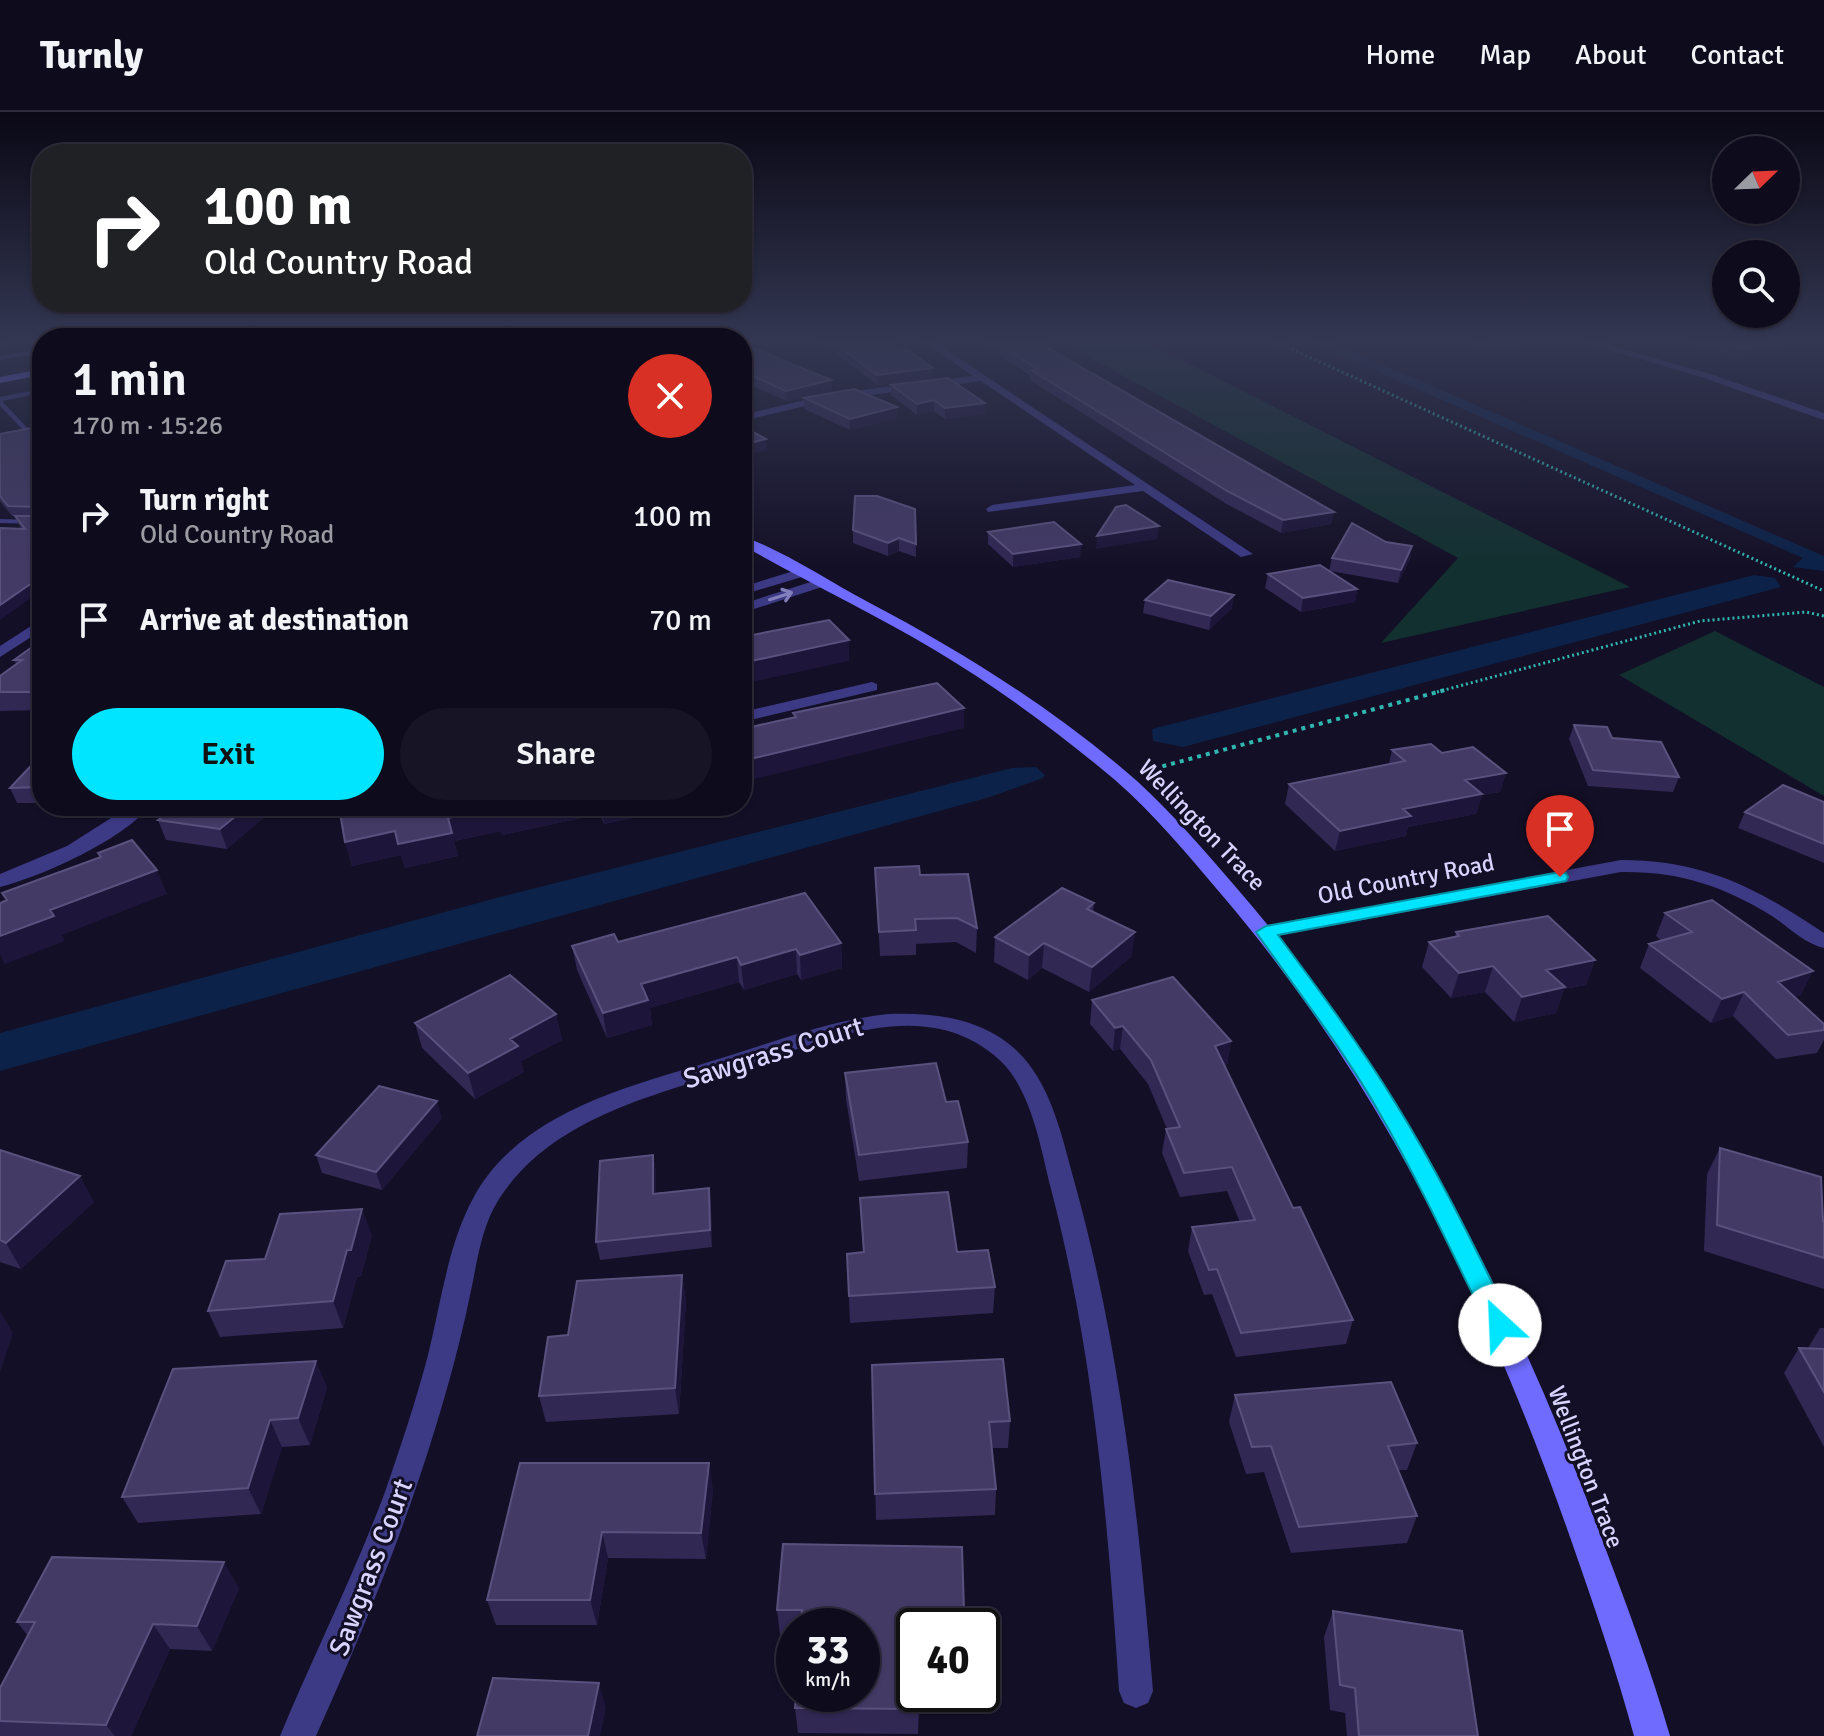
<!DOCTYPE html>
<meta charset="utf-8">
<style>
:root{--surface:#0e0b1c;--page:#171425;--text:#f1f3f6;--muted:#9b9ba3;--line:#2e2b3b;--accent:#00e5ff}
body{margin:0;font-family:Signika,sans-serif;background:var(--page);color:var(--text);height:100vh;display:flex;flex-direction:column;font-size:30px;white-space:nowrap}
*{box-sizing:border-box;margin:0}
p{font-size:26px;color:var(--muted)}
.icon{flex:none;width:44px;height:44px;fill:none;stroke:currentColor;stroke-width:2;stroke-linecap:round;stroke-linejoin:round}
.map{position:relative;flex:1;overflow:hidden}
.sheet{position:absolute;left:32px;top:216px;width:720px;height:488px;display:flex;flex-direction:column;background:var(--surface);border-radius:32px;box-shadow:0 2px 6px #0004,0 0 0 2px var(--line)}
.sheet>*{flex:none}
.guide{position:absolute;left:32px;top:32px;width:720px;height:168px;border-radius:32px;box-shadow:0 2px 6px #0004,0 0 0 2px var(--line);background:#202124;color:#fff;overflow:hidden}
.needle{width:52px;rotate:67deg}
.buttons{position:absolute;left:1712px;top:24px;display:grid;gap:16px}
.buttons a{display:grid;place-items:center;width:88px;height:88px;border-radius:50%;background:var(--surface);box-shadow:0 2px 6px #0004,0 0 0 2px var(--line);font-size:40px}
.speed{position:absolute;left:776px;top:1496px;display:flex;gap:16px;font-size:40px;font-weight:700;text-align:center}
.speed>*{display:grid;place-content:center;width:104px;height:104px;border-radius:50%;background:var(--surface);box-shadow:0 2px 6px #0004,0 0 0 2px var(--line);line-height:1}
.speed small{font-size:20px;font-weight:400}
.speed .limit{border:4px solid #111;border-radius:12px;background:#fff;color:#111}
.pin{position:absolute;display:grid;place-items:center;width:68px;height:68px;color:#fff;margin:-82px -34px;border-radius:50% 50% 50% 0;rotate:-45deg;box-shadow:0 0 8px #0007}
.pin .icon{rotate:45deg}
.me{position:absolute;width:88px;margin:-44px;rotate:335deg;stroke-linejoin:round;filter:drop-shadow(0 0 6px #0008)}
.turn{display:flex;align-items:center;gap:28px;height:168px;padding:0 40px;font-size:36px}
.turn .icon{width:104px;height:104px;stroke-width:2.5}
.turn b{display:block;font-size:56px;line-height:68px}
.round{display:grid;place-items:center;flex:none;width:84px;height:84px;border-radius:42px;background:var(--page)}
.headline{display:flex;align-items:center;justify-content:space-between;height:136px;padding:0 40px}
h1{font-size:48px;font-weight:600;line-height:60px}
.button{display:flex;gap:16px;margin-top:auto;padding:16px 40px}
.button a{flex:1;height:92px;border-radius:48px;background:var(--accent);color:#111;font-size:32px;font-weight:600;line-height:92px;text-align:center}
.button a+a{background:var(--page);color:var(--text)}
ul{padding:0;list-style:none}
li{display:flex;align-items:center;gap:24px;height:104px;padding:0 40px}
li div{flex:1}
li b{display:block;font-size:30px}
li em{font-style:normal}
header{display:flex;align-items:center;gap:48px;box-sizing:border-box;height:112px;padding:0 40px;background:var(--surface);border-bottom:2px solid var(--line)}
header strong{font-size:38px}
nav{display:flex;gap:44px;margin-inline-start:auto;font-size:28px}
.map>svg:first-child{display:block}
.green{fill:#12302f}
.water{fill:#0c2248}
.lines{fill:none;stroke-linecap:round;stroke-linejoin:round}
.path-far1{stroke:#2fb8b0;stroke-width:3;stroke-dasharray:2 3;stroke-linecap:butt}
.path{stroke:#2fb8b0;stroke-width:4;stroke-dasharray:4 5;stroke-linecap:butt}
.lane{fill:#3d3a85;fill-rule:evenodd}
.street{fill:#3d3a85;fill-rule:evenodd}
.secondary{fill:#6f6bff;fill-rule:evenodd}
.wall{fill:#312854}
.shaded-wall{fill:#1d163a}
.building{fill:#433a66;stroke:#5a527e;stroke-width:2}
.oneway{stroke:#837fbc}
.route{fill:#00e5ff;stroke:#0095a6;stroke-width:2}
.labels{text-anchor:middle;stroke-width:6;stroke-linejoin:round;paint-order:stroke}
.street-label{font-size:24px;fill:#d9d4ff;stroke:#130f26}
.near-street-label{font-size:28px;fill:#d9d4ff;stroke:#130f26}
</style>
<header>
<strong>Turnly</strong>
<nav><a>Home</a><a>Map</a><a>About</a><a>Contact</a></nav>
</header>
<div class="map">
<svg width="1824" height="1624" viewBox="0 0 1824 1624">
<rect width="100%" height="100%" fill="#130f26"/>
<path class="green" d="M1063,231H1148L1630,475L1381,531L1458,446Z
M1715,519L1824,575V684L1619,563Z"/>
<path class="water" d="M1312,231H1333L1824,444V459L1793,455L1803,446Z
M1754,463L1775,466L1781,475L1183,635L1153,629L1152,617Z
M1036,655L1045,663L1043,666L990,685L0,959V921L500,785L1012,656Z"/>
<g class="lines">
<path class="path-far1" d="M1278,231L1824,479
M1437,580L1700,509L1806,500L1824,504"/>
<path class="path" d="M1145,659L1445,578"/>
<path class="lane" d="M0,231H8L0,234Z
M42,237V241L0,248V244Z
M42,277V281L2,289L34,323L29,324L0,294V285Z
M0,407L42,408V412L0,411Z"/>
<path class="street" d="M925,231H936L1253,442L1241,445L1143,379L988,400L986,397L992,393L1135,373L981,269L830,288L742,309V303L830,282L973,264Z
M1587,231H1601L1710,262L1824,301V308L1704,266Z
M800,457L807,461L805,464L742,483V475Z
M820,467L825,468V474L742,501V492Z
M42,507V518L0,545V534Z
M872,570L877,572V578L742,610V600Z
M130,694H150C122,728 43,764 0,775V762L67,734Z
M1621,748C1704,748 1757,776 1824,821V836C1805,832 1788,815 1772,804C1724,774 1678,759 1621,760L1266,826L1256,820L1266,814Z
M888,902C936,900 988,907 1022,944C1053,978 1063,1029 1075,1072C1121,1238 1139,1408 1153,1579L1148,1591L1136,1596L1124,1591L1119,1579C1108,1410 1094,1242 1051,1077C1042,1041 1035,999 1015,967C1005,950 987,936 969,927C900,894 819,931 753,952C664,981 554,1002 499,1087C480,1117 477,1153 469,1188C460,1231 448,1275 435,1317C403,1422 361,1524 316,1624H280C314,1542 354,1463 385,1380C400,1336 415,1292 427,1247C444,1181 450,1103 498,1051C556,989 647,970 725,945C779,928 832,908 888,902Z"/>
<path class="secondary" d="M42,257V263L0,271V265Z
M742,424C784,439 828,469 868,490C963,540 1056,598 1137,669C1172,701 1203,737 1234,773C1402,965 1515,1192 1603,1430C1627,1494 1651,1558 1670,1624H1634C1616,1557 1593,1491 1570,1425C1488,1192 1382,970 1221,782C1187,742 1154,702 1115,668C1058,620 997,575 933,537C871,500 805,469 742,433Z"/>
</g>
<path class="wall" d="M28,231H42V233L31,232Z
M822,231H891L933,256V266L878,273Z
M989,231H1039L1334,400L1331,412L1281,421L1225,391L1030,268V263L989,237Z
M1470,231H1538L1488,238Z
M1684,231H1797L1740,245Z
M742,233L832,279L787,289L742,269Z
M891,273L985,302L945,307L934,299L917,303L891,283Z
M42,280V293L39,290L36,281Z
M804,286L897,306L850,318L804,297Z
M42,314V478L21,417L15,404H12L0,389V322Z
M915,397L916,445L899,439L888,444L853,431V418Z
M988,420L1081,432L1080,445L1013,455L988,432Z
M1412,434L1410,447L1398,471L1330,459L1357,477L1355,490L1301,500L1265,476L1268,462L1329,459L1332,446Z
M1145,488L1232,496L1209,518L1143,501Z
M42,528V598L0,599V564L16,552L14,548Z
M1574,613L1679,665L1673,680L1588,674L1569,627Z
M1392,638L1442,641L1506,661L1500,680L1482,683L1476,702L1408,715L1406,724L1335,739L1285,692L1289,672L1389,652Z
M42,642V691H17L10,676Z
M1824,690V751L1738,716L1745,700Z
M176,694H277L227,737L166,728L158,708Z
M342,694H650L651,702L604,712L600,702L502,723L501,719L454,729L458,744L405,756L401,743L352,754L345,730Z
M875,756L920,763L977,816L976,841L956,830L916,832V843L880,844Z
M1094,791L1093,800L1132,844L1089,880L1042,856L1028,868L994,850L995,825Z
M1665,801L1801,883L1794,885L1824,912V928L1817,941L1776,947L1733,904L1711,911L1640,856L1649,832L1662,829L1656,824Z
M1456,820L1595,848L1586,873L1564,877L1556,901L1514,910L1485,880L1451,886L1422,855L1429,830L1455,825Z
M618,830L841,831L842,856L801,868L797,862L744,878L739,870L650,896L652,913L607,926L577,858L572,834Z
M1092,888L1231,929L1227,953L1224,954L1293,1096L1353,1208L1346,1232L1236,1245L1212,1182L1204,1183L1188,1139L1192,1115L1240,1110L1227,1079L1180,1085L1162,1041L1166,1017H1167L1148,972L1120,937L1113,939L1090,912Z
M556,902L562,928L521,949L524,960L475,987L422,936L415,911Z
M845,961L946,990L968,1030L967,1056L859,1069L846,987Z
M442,1006L382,1078L322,1061L316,1043Z
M1720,1036L1824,1110V1177L1704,1139L1707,1062Z
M0,1038L94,1090L21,1157L0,1150Z
M653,1043L656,1061V1081L709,1076L711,1094L712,1135L600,1148L596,1130Z
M860,1086L957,1140L995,1175L993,1201L850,1211L847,1142L863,1140Z
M372,1123L361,1164L357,1165L343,1216L220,1225L208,1199L265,1147Z
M682,1163L686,1189L679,1302L546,1310L539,1284L568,1223Z
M1820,1216H1824V1335L1784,1261L1799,1236H1808Z
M872,1253L1010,1309L1008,1336H992L996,1377L995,1403L876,1408Z
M327,1275L310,1333L282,1335L261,1402L138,1411L122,1385Z
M1235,1283L1417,1331L1407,1358H1398L1417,1404L1407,1431L1291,1441L1264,1360L1246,1362L1229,1310Z
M520,1351L713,1377L706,1447L608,1446L597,1513H496L487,1488Z
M783,1432L964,1499V1514H914L919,1597L918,1622L798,1621L795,1596L862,1514H794V1523H780L777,1498Z
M239,1476L212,1539L170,1537L131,1624H0V1576L28,1524L17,1510Z
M1333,1499L1478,1624H1347L1345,1601L1330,1598L1324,1525Z"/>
<path class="shaded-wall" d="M1490,231H1538L1488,238Z
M1763,231H1797L1740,245L1743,236Z
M933,256V266L878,273L877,263Z
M831,268L832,279L787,289L786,279Z
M934,288V299L917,303V292Z
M985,291V302L945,307V296Z
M897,295V306L850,318V307Z
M766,327L767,338L742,345V333Z
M1334,400L1331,412L1281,421L1283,408Z
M1159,414L1157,427L1096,437L1097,424Z
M899,426V439L888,444V431Z
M1081,432L1080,445L1013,455V442Z
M1412,434L1410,447L1398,471L1401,458Z
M42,464V478L0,508V493Z
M1357,477L1355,490L1301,500L1303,486Z
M1234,483L1232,496L1209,518L1211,504Z
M849,528V549L742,572V551Z
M42,572V598L41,599L33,580Z
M964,596V616L742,670V649Z
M1506,661L1500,680L1482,683L1476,702L1408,715L1406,724L1335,739L1340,719L1403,697L1465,668Z
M248,694H277L227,737L220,717Z
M525,694H598L600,702L502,723L497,700Z
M601,694H650L651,702L604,712Z
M496,696L501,719L454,729L458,744L405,756L401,743L352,754L345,730Z
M157,758L167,782L62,823L65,829L5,852L0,843V824L50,798Z
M1135,820L1132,844L1089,880L1092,855Z
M841,831L842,856L801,868L800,843Z
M1044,831L1042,856L1028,868L1029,843Z
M796,837L797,862L744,878L741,853Z
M737,845L739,870L650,896L652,913L607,926L603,901L641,872Z
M1595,848L1586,873L1564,877L1556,901L1514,910L1522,885L1546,858Z
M1493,854L1485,880L1451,886L1459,861Z
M1813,859L1801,883L1767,894L1778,870Z
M1744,880L1733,904L1711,911L1722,887Z
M556,902L562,928L521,949L524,960L475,987L468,961L510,927Z
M1123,914L1120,937L1113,939L1115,916Z
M1231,929L1227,953L1211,958L1215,934Z
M437,989L442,1006L382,1078L376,1060Z
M653,1043L656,1061V1099L653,1082Z
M80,1064L94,1090L21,1157L6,1131Z
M709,1076L711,1094L712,1135L710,1118Z
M362,1097L372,1123L361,1164L357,1165L343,1216L333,1189L347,1138Z
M682,1163L686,1189L679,1302L675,1276Z
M0,1199L13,1221L0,1260Z
M316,1249L327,1275L310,1333L298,1306Z
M270,1308L282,1335L261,1402L248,1376Z
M709,1351L713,1377L706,1447L701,1421Z
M602,1420L608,1446L597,1513L590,1488Z
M224,1450L239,1476L212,1539L197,1514Z
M153,1512L170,1537L131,1624H115L106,1613Z
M599,1571L606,1596L600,1624H588Z"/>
<path class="building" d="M834,231H891L901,237H906L933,256L877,263Z
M995,231H1039L1334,400L1283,408L1227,379L1031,258L1038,257Z
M1723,231H1763L1743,236Z
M742,233H745L831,268L786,279L742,259Z
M948,266L985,291L945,296L934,288L917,292L891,273Z
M854,277L897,295L850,307L804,286Z
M42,280V287L36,281Z
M42,314V464L0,493V416L25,417L15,404H40L38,395L8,394L0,384V322Z
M742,314L766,327L742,333Z
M855,384H877L915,397L916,432L899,426L888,431L853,418Z
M1126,393L1159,414L1097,424L1116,395Z
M1054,410L1081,432L1013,442L988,420Z
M1352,411L1386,430L1412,434L1401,458L1332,446Z
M1320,453L1357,477L1303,486L1268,462Z
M1168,468L1234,483L1211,504L1145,488Z
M829,508L849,528L742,551V525Z
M42,528V572L33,580H0V564L22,548H14Z
M937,571L964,596L742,649V617L796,605L793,601Z
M1574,613L1607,615L1612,626L1661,630L1679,665L1593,658Z
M1431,632L1442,641L1473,635L1506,661L1465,668L1482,682L1403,697L1411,704L1340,719L1289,672L1405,649L1392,638Z
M42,642V675L10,676Z
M1783,673L1824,690V732L1745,700Z
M176,694H248L220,717L158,708Z
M342,694H525L497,700L496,696L448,706L452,721L398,732L395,719L345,730L339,695Z
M132,728L157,758L50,798L54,804L0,824V791L7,788L2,781L101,745L98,741Z
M919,754L920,763L968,762L977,816L957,806L915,807L916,818L879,820L875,756Z
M1062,776L1094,791L1087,797L1135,820L1092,855L1044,831L1029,843L995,825Z
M805,781L841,831L800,843L796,837L741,853L737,845L641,872L648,888L603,901L572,834L614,822L618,830Z
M1712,788L1813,859L1778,870L1824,912V918L1788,923L1744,880L1722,887L1649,832L1692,820L1665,801Z
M1548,804L1595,848L1546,858L1565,875L1522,885L1493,854L1459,861L1429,830L1459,824L1456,820Z
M510,863L556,902L510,927L518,934L468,961L415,911Z
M1173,865L1231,929L1215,934L1293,1096L1300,1095L1353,1208L1241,1221L1217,1157L1209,1158L1192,1115L1255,1108L1232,1055L1184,1061L1166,1017L1180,1015L1151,948L1123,914L1115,916L1092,888Z
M936,951L946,990L958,989L968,1030L859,1043L845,961Z
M379,974L437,989L376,1060L316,1043Z
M1720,1036L1821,1065L1823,1109L1824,1110V1146L1717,1113Z
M0,1038L80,1064L6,1131L0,1128Z
M653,1043V1082L709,1076L710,1118L596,1130L600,1049Z
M948,1080L957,1140L988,1138L995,1175L849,1184L847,1142L864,1140L860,1086Z
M362,1097L351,1138H347L333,1189L208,1199L226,1149L265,1147L280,1102Z
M682,1163L675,1276L539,1284L548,1225L568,1223L577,1169Z
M1799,1236L1824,1237V1280Z
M1003,1247L1010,1309L989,1310L996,1377L875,1382L872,1253Z
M316,1249L298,1306L270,1308L248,1376L122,1385L173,1257Z
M1391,1270L1417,1331L1388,1334L1417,1404L1299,1415L1271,1334L1252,1335L1235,1283Z
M520,1351H709L701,1421L602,1420L590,1488H487Z
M783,1432L962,1435L964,1499L918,1498V1514H914V1582H919V1597L795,1596L796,1582H862V1514H801L802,1498H777Z
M52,1445L224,1450L197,1514L153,1512L106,1613L0,1609V1576L35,1510H17Z
M1333,1499L1462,1519L1478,1624H1359L1355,1576L1340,1573Z
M493,1566L599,1571L588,1624H477Z"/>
<defs><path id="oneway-shaft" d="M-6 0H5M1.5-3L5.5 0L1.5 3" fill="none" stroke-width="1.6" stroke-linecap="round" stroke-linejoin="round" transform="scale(2)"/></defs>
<use class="oneway" href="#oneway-shaft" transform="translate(781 484) rotate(-18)"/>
<linearGradient id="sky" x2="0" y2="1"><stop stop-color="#0a0815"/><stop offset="0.5" stop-color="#333752"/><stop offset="1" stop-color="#333752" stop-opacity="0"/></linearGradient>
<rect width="1824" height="458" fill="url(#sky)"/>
<path class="route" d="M1560,760L1566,761L1568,765L1566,769L1278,823C1319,878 1360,933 1396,992C1440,1063 1476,1138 1513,1213L1509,1220L1500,1223L1491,1220C1455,1147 1421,1073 1380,1002C1344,938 1298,880 1256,820L1266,814Z"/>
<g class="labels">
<g class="street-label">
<text transform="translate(1202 713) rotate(46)" y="8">Wellington Trace</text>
<text transform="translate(1406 767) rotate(-11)" y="8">Old Country Road</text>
<text transform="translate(1586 1355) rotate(69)" y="8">Wellington Trace</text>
</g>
<g class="near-street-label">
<text transform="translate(773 940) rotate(-17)" y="10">Sawgrass Court</text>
<text transform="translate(370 1455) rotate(-69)" y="10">Sawgrass Court</text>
</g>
</g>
</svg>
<div class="buttons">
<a><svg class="needle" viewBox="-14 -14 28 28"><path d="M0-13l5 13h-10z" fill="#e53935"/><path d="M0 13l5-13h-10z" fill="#9b9ba3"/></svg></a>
<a><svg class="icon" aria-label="search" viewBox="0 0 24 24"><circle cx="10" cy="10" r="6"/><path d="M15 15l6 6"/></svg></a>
</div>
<div class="speed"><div>33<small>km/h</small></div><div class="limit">40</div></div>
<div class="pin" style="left:1560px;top:765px;background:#d93025"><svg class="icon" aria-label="arrive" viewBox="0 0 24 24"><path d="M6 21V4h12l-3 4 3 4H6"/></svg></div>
<svg class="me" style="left:1500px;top:1213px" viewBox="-20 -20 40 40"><circle r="19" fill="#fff"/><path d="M0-13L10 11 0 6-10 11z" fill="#00e5ff"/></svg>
<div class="guide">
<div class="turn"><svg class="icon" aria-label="right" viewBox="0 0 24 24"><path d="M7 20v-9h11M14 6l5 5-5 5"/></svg><div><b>100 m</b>Old Country Road</div></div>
</div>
<section class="sheet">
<div class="headline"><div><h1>1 min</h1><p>170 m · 15:26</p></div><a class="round" style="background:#d93025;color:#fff"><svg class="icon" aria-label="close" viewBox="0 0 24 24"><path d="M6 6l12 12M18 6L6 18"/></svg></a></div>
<ul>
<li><svg class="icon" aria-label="right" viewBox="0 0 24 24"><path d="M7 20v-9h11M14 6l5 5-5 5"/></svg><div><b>Turn right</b><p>Old Country Road</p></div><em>100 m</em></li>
<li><svg class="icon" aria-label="arrive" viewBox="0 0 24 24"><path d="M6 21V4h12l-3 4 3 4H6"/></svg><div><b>Arrive at destination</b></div><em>70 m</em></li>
</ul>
<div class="button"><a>Exit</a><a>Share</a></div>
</section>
</div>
